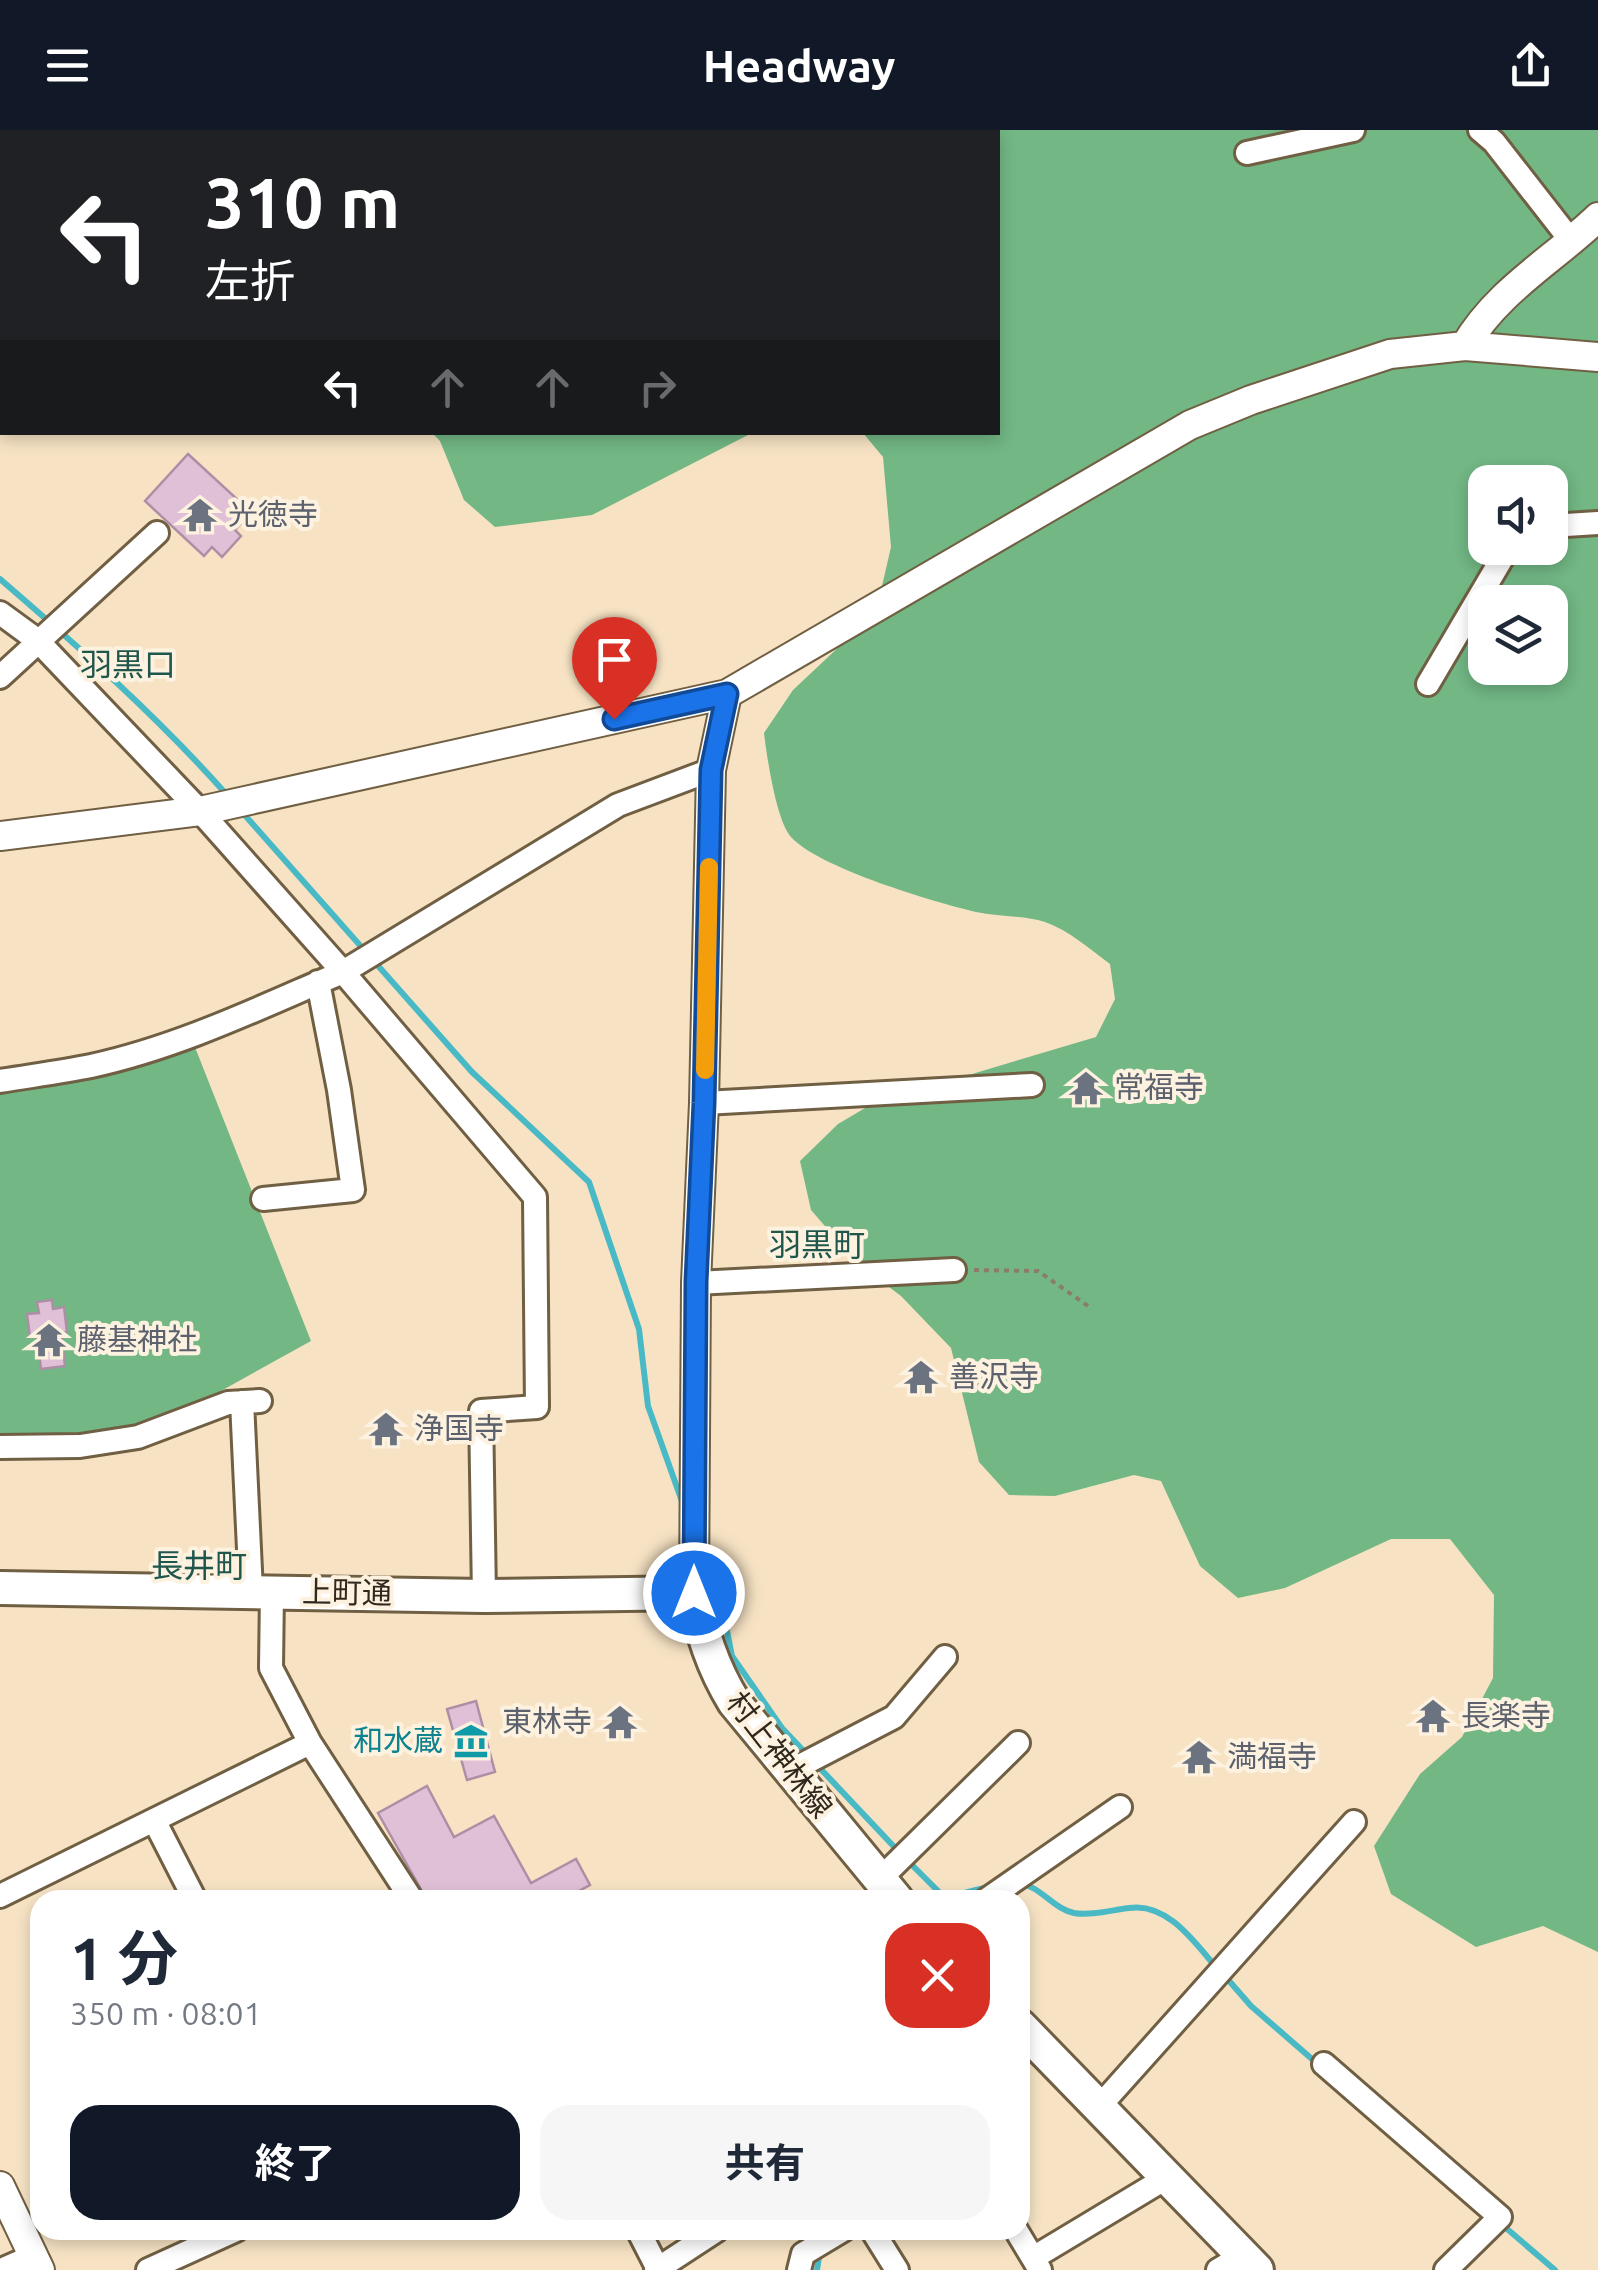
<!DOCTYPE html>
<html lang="ja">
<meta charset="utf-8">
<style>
:root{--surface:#fff;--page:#f6f6f7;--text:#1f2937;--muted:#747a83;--accent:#111827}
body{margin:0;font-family:Ubuntu,"Noto Sans JP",sans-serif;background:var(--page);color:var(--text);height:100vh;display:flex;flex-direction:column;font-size:38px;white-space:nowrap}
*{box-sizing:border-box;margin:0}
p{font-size:32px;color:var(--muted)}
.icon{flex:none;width:55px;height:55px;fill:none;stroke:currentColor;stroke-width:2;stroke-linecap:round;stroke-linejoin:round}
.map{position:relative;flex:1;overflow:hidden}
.drawer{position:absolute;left:30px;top:1760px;width:1000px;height:350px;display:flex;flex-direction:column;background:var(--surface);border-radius:30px;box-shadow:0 5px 15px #0003}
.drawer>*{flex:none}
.banner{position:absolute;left:0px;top:0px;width:1000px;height:305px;box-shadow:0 5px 15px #0003;background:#202124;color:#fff;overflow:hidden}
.buttons{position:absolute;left:1468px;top:335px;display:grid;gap:20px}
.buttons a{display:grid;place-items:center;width:100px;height:100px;border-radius:20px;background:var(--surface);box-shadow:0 5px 15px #0003;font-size:50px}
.pin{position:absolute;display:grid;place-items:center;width:85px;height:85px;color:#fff;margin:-102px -42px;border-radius:50% 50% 50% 0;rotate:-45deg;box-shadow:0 0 10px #0007}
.pin .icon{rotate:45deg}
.me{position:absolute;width:110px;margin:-55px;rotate:0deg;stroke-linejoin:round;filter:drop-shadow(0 0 8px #0008)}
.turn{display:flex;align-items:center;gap:35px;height:210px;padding:0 40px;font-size:45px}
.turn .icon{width:130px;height:130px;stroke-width:2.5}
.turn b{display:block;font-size:70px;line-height:85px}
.lanes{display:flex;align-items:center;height:95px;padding:0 40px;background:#0003;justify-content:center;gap:50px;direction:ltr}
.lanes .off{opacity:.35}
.round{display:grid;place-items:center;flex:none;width:105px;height:105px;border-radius:30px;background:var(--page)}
.summary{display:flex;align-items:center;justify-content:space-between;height:170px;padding:0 40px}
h1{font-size:60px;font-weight:700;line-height:75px}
.cta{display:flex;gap:20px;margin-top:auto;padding:20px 40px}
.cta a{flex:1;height:115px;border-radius:30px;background:var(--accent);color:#fff;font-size:40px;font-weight:700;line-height:115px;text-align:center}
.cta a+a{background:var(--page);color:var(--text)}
header{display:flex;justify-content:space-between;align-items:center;height:130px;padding:0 40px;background:var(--accent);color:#fff;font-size:45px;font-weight:700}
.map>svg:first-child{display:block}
.forest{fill:#72b784;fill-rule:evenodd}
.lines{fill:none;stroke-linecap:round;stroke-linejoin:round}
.stream{stroke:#49b9c5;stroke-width:6}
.building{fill:#e0c0d7;stroke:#ad8fa5;stroke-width:2.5}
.minor-casing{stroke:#705f43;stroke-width:28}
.tertiary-casing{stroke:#705f43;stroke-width:32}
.secondary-casing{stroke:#705f43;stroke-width:38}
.path{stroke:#8b7d69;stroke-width:4;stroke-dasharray:5 5;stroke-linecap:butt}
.minor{stroke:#fff;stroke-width:22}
.tertiary{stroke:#fff;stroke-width:28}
.secondary{stroke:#fff;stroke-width:32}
.route-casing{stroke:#114b97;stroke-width:25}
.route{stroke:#1a73e8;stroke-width:18}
.slow{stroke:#f59e0b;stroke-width:18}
.labels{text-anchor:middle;stroke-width:8;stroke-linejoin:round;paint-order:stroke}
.worship-label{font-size:30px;fill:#5b616d;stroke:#fdf1df;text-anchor:start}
.street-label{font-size:30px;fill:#30281d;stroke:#fdf1df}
.culture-label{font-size:30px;fill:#0d838f;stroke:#fdf1df;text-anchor:end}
.neighbourhood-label{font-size:32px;fill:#20574d;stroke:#fdf1df}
</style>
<header><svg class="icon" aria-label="menu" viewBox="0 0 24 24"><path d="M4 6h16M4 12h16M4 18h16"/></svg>Headway<svg class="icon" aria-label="share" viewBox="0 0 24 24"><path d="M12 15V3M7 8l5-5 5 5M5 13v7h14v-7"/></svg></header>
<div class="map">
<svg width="1598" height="2140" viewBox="0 0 1598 2140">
<rect width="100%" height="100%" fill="#f7e3c4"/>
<path class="forest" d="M0,0H1598V1822L1543,1796L1476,1817L1391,1764L1374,1716L1420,1644L1462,1607L1493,1548L1494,1465L1450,1409H1391L1285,1458L1238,1468L1200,1436L1161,1351L1134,1345L1055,1366L1009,1365L979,1332L951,1218L901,1166L857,1133L811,1080L800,1031L838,994L899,958L972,944L1096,907L1115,869L1110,834C1090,819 1068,800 1045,792C1024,785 998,787 976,782C934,772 819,738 791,707C776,690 767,627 764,603L793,560L876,482L891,417L883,327L863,303L998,302V2H2V166ZM1485,352H1550V418H1485ZM1485,472H1550V538H1485Z
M432,303H752L592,385L495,397L464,370L440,311Z
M187,897L311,1211L174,1287L90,1306H0V958Z"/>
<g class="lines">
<path class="stream" d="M0,449C80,518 157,586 227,665
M242,682L472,942L589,1052L639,1199L648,1276L684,1377
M705,1430L720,1466L732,1526L782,1598L899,1722
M908,1731L945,1768L988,1757
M1020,1753C1041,1757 1054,1779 1074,1783C1091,1786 1112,1780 1129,1778C1166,1772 1193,1810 1215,1836
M1224,1845L1251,1876L1320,1936
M1499,2092L1555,2140
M817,2140L820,2121"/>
</g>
<path class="building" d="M188,324L251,382L235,400L241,406L222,427L212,417L204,426L145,371Z
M52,1170L53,1179L64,1177L67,1202L61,1203L65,1236L41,1239L37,1206L30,1207L27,1184L39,1183L37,1172Z
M476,1571L495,1642L467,1650L447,1579Z
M427,1656L454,1707L494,1686L531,1753L576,1729L590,1755L562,1770H427L378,1683Z"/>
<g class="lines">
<g class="minor-casing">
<path id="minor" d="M1480,0L1494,12L1572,112
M1247,23L1353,0
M1550,396L1598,393
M0,483L37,510L200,681L343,842L535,1067L537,1277L481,1281L484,1466
M0,547L157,403
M1428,554L1504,425L1514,418
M0,951C30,946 61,942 91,936C179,917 261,877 343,842L618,675L711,640
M704,973L1032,955
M263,1069L353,1060L339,960L318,852
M696,1153L954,1140
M242,1272L251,1461
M0,1317L80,1316L138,1307L228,1273L260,1271
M272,1461L271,1538L310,1613L412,1770
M790,1641L894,1587L945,1527
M154,1690L195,1770
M878,1751L1018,1613
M0,1766L310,1613
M986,1770L1120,1677
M1324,1934L1500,2087L1446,2140
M1098,1978L1354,1692
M638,2100L658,2139
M872,2100L897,2140
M1016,2100L1040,2140
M1033,2128L1166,2048
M1,2140L33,2126
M148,2140L236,2100
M656,2140L717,2100
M799,2140L803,2124L843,2100
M1218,2140L1242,2126"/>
</g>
<g class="tertiary-casing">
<path id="tertiary" d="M1465,216C1498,160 1552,131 1598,87
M0,706L200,681L727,564
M694,1463L696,1153L704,973L711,640L727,564L1190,295L1251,270L1390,224L1465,216L1598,227
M0,2056L40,2140"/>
</g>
<g class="secondary-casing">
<path id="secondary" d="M0,1458L484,1466L694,1463C702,1503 712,1536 734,1572L897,1770
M1020,1896L1257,2140"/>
</g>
<path class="path" d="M974,1140L1038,1141L1091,1178"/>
<use href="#minor" class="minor"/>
<use href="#tertiary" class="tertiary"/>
<use href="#secondary" class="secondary"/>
</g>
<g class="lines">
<g class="route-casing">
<path id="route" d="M614,589L727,564L711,640L704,973L696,1152L694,1463"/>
</g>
<use href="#route" class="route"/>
<path class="slow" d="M705,940L709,737"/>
</g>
<defs>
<g id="temple-bare" transform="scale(2.7)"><path d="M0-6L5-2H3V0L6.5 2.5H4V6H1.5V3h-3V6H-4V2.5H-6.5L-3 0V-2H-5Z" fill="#6b7280" stroke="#fdf1df" stroke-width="2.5" paint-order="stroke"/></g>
<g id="museum-bare" transform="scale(2.7)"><path d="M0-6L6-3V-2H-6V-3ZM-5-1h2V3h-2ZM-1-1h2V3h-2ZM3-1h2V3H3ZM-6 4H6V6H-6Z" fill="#0f9aa8" stroke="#fdf1df" stroke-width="2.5" paint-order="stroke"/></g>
</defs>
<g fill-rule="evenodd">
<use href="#temple-bare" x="200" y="385"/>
<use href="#temple-bare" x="1086" y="958"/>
<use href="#temple-bare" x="49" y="1210"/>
<use href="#temple-bare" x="921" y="1247"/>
<use href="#temple-bare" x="386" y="1299"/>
<use href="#temple-bare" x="1433" y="1586"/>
<use href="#temple-bare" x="620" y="1592"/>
<use href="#museum-bare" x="471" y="1611"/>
<use href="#temple-bare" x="1199" y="1627"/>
</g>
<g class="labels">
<g class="worship-label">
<text x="228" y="395">光徳寺</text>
<text x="1114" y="968">常福寺</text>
<text x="77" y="1220">藤基神社</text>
<text x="949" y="1257">善沢寺</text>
<text x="414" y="1309">浄国寺</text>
<text x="1461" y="1596">長楽寺</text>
<text x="592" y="1602" text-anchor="end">東林寺</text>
<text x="1227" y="1637">満福寺</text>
</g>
<g class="street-label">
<text transform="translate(347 1463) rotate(1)" y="10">上町通</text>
<text transform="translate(779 1625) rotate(52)" y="10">村上神林線</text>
</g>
<g class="culture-label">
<text x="443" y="1621">和水蔵</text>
</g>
<g class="neighbourhood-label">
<text x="128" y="546">羽黒口</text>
<text x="817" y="1126">羽黒町</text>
<text x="199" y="1447">長井町</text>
</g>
</g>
</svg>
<div class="buttons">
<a><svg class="icon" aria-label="sound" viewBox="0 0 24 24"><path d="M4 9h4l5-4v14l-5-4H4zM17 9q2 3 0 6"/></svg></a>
<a><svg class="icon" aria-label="layers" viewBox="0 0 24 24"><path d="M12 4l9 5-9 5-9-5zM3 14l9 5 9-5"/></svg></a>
</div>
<div class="pin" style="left:614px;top:589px;background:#d93025"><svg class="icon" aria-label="arrive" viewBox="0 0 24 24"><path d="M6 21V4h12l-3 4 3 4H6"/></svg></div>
<svg class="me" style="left:694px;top:1463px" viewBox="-20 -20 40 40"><circle r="17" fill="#1a73e8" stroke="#fff" stroke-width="3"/><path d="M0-11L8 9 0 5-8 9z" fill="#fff"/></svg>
<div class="banner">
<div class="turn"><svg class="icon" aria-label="left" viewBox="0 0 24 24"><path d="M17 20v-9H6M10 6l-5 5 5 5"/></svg><div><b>310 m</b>左折</div></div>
<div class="lanes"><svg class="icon" aria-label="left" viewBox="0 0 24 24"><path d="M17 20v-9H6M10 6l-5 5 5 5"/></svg><svg class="icon off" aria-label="ahead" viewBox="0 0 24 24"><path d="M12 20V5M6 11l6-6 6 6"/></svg><svg class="icon off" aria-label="ahead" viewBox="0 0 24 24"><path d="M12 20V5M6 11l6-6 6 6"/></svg><svg class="icon off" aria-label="right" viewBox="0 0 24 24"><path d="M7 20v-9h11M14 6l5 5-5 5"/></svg></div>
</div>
<section class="drawer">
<div class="summary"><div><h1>1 分</h1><p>350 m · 08:01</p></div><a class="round" style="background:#d93025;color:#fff"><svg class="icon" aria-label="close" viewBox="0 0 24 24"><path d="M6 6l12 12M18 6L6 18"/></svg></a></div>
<div class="cta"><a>終了</a><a>共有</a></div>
</section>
</div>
